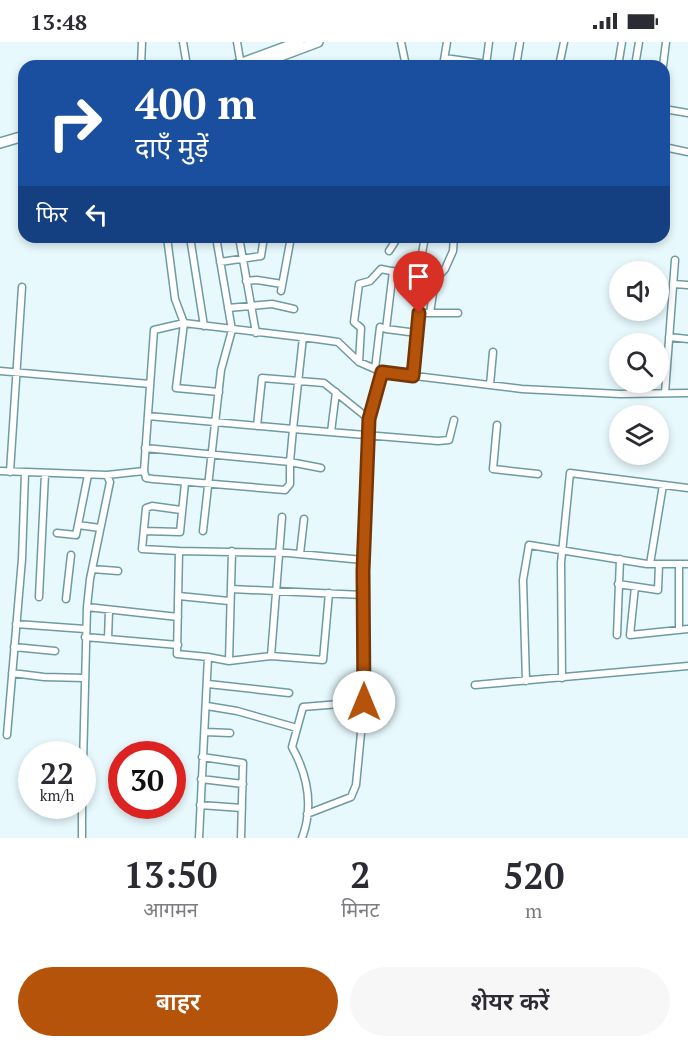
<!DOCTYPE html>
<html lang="hi">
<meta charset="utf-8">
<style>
:root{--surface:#fff;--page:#f7f7f7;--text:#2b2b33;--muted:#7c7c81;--accent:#b45309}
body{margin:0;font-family:"PT Serif","Noto Sans Devanagari",serif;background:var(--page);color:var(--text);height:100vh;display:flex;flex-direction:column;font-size:22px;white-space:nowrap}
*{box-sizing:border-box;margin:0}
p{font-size:20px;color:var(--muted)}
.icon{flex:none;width:33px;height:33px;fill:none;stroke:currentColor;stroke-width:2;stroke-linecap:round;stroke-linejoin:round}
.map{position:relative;height:796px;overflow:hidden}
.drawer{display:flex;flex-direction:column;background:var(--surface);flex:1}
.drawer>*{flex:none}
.hud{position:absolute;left:18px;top:18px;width:652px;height:183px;border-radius:18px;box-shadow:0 3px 9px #0003;background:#1a4fa0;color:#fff;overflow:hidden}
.tools{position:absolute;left:609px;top:219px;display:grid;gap:12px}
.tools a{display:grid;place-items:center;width:60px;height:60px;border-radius:50%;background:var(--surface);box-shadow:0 3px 9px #0003;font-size:30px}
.speed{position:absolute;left:18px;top:699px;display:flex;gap:12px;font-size:30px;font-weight:700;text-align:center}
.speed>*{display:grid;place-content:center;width:78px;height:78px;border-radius:50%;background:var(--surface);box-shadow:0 3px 9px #0003;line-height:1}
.speed small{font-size:15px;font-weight:400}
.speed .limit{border:9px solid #d22;background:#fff;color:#111}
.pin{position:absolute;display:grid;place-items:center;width:51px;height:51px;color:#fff;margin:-62px -26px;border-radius:50% 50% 50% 0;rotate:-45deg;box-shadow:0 0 6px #0007}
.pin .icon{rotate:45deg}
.me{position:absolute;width:66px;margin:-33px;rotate:0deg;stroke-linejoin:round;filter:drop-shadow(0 0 4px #0008)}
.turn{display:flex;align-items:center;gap:21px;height:126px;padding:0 18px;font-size:27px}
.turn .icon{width:78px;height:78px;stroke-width:2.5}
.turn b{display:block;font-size:42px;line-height:51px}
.then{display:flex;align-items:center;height:57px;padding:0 18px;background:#0003;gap:12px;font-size:22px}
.eta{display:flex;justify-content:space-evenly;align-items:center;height:102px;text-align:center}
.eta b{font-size:36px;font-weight:600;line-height:42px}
.cta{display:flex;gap:12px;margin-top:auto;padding:12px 18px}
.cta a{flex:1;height:69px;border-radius:36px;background:var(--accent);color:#fff;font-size:24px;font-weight:600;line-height:69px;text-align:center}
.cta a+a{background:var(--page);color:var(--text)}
.status{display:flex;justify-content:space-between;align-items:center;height:42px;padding:0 30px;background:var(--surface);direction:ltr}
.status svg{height:16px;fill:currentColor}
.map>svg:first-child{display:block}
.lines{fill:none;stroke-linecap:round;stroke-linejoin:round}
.street-casing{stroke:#6e9ba2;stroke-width:9}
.primary-casing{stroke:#6e9ba2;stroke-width:12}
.street{stroke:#fff;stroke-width:6}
.primary{stroke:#fff;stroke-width:9}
.route-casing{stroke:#753606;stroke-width:15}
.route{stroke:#b45309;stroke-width:10}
</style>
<div class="status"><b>13:48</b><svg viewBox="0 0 49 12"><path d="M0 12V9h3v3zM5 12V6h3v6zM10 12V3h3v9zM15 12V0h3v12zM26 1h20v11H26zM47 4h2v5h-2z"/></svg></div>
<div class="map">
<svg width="688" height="796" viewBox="0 0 688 796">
<rect width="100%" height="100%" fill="#e7f9fd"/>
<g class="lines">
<g class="street-casing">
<path id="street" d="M183,0L187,24
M237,0L241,23
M401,0L406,24
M445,16L486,22
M486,23L489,0
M141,24L142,0
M443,24L447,0
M516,24L520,0
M559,24L564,0
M618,24L622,0
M635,24L639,0
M663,24L666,0
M664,67L688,71
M664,105L688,110
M167,195L175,257L184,281L176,346L219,350
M190,195L204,284
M239,195L256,291
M389,209L398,195
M220,220L261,214L264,195
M418,233L425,195
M246,239L257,238L282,242
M673,242L688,243
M281,249L291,195
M228,266L272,262L294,267
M430,271L435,238L445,227L453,209L454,195
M386,287L417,291
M669,295L688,297
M359,320L361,286L354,280L359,242L370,239L381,227L435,238
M375,327L380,285L386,287L393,229
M0,329L150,342
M413,334L419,271H458
M490,343L493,310
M665,351L675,218
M148,374L293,387L303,295
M497,383L493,427L538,432
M257,384L262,336L324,341L369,377
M331,390L336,350
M145,406L290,420L293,387L438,399L449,398L454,378
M0,429L107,433L144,429L154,288L184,281L317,297L338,300L359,320L382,330L522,347L620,352L688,351
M144,429L146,436L153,437L285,448L290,442V420L321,426
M10,430L22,245
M78,483L100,486
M144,489L180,490L185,441
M203,489L221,328L232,288L216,195
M57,491L76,493L88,433
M179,509L142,507L146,466L152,464L181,468
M300,512L304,477
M650,522L663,443
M92,527L118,529
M618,542L658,548L659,522
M635,545L630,593L688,587
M231,547L363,553
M179,554L229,559
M39,555L45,432
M66,557L71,513
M87,565L178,575
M16,582L85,587
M679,588V522
M617,593L620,517
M85,595L178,603
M108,597L109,569
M14,605L55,609
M271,614L282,475
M208,615L229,619L271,614L323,618L329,551
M229,619L232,509
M12,631L44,635L85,636
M562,636L561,521L570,431L688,446
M526,639L523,538L529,503L647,522H688
M208,642L289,651
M475,643L688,624
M207,664L237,669L297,686
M205,690L230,691
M7,693L22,517L25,431
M202,715L243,721L241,796
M201,737L243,742
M82,762L87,565L90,537L110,440L107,433
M200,763L242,766
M307,772L351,755L356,743L364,660L362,529L369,377L382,330
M82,796V764
M199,796L208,615L177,612L179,509L288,511L363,518
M302,796C314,764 308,734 292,705L303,665L364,660"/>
</g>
<g class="primary-casing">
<path id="primary" d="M234,24L299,0
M254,24L318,0
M0,101L24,94"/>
</g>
<use href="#street" class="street"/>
<use href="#primary" class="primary"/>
</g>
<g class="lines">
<g class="route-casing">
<path id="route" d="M364,660L363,529L369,377L382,330L413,334L419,271"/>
</g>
<use href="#route" class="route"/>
</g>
</svg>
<div class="tools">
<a><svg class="icon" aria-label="sound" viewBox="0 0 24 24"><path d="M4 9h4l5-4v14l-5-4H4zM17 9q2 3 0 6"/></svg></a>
<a><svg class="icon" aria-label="search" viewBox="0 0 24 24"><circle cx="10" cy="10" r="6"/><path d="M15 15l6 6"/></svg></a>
<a><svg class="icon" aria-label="layers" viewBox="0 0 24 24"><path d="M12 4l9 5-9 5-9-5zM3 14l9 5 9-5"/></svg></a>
</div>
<div class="speed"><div>22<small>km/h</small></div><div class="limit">30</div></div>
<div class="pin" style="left:419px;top:271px;background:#d93025"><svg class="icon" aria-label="arrive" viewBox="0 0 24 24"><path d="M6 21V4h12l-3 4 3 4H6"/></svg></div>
<svg class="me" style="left:364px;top:660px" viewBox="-20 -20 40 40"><circle r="19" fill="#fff"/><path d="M0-13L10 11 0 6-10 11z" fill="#b45309"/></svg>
<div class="hud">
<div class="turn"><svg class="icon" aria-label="right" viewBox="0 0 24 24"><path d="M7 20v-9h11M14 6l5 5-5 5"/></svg><div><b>400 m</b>दाएँ मुड़ें</div></div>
<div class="then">फिर<svg class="icon" aria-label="left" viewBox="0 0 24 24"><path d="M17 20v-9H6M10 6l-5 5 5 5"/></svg></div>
</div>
</div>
<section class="drawer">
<div class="eta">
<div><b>13:50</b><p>आगमन</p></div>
<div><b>2</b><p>मिनट</p></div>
<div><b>520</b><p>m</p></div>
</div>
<div class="cta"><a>बाहर</a><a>शेयर करें</a></div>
</section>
